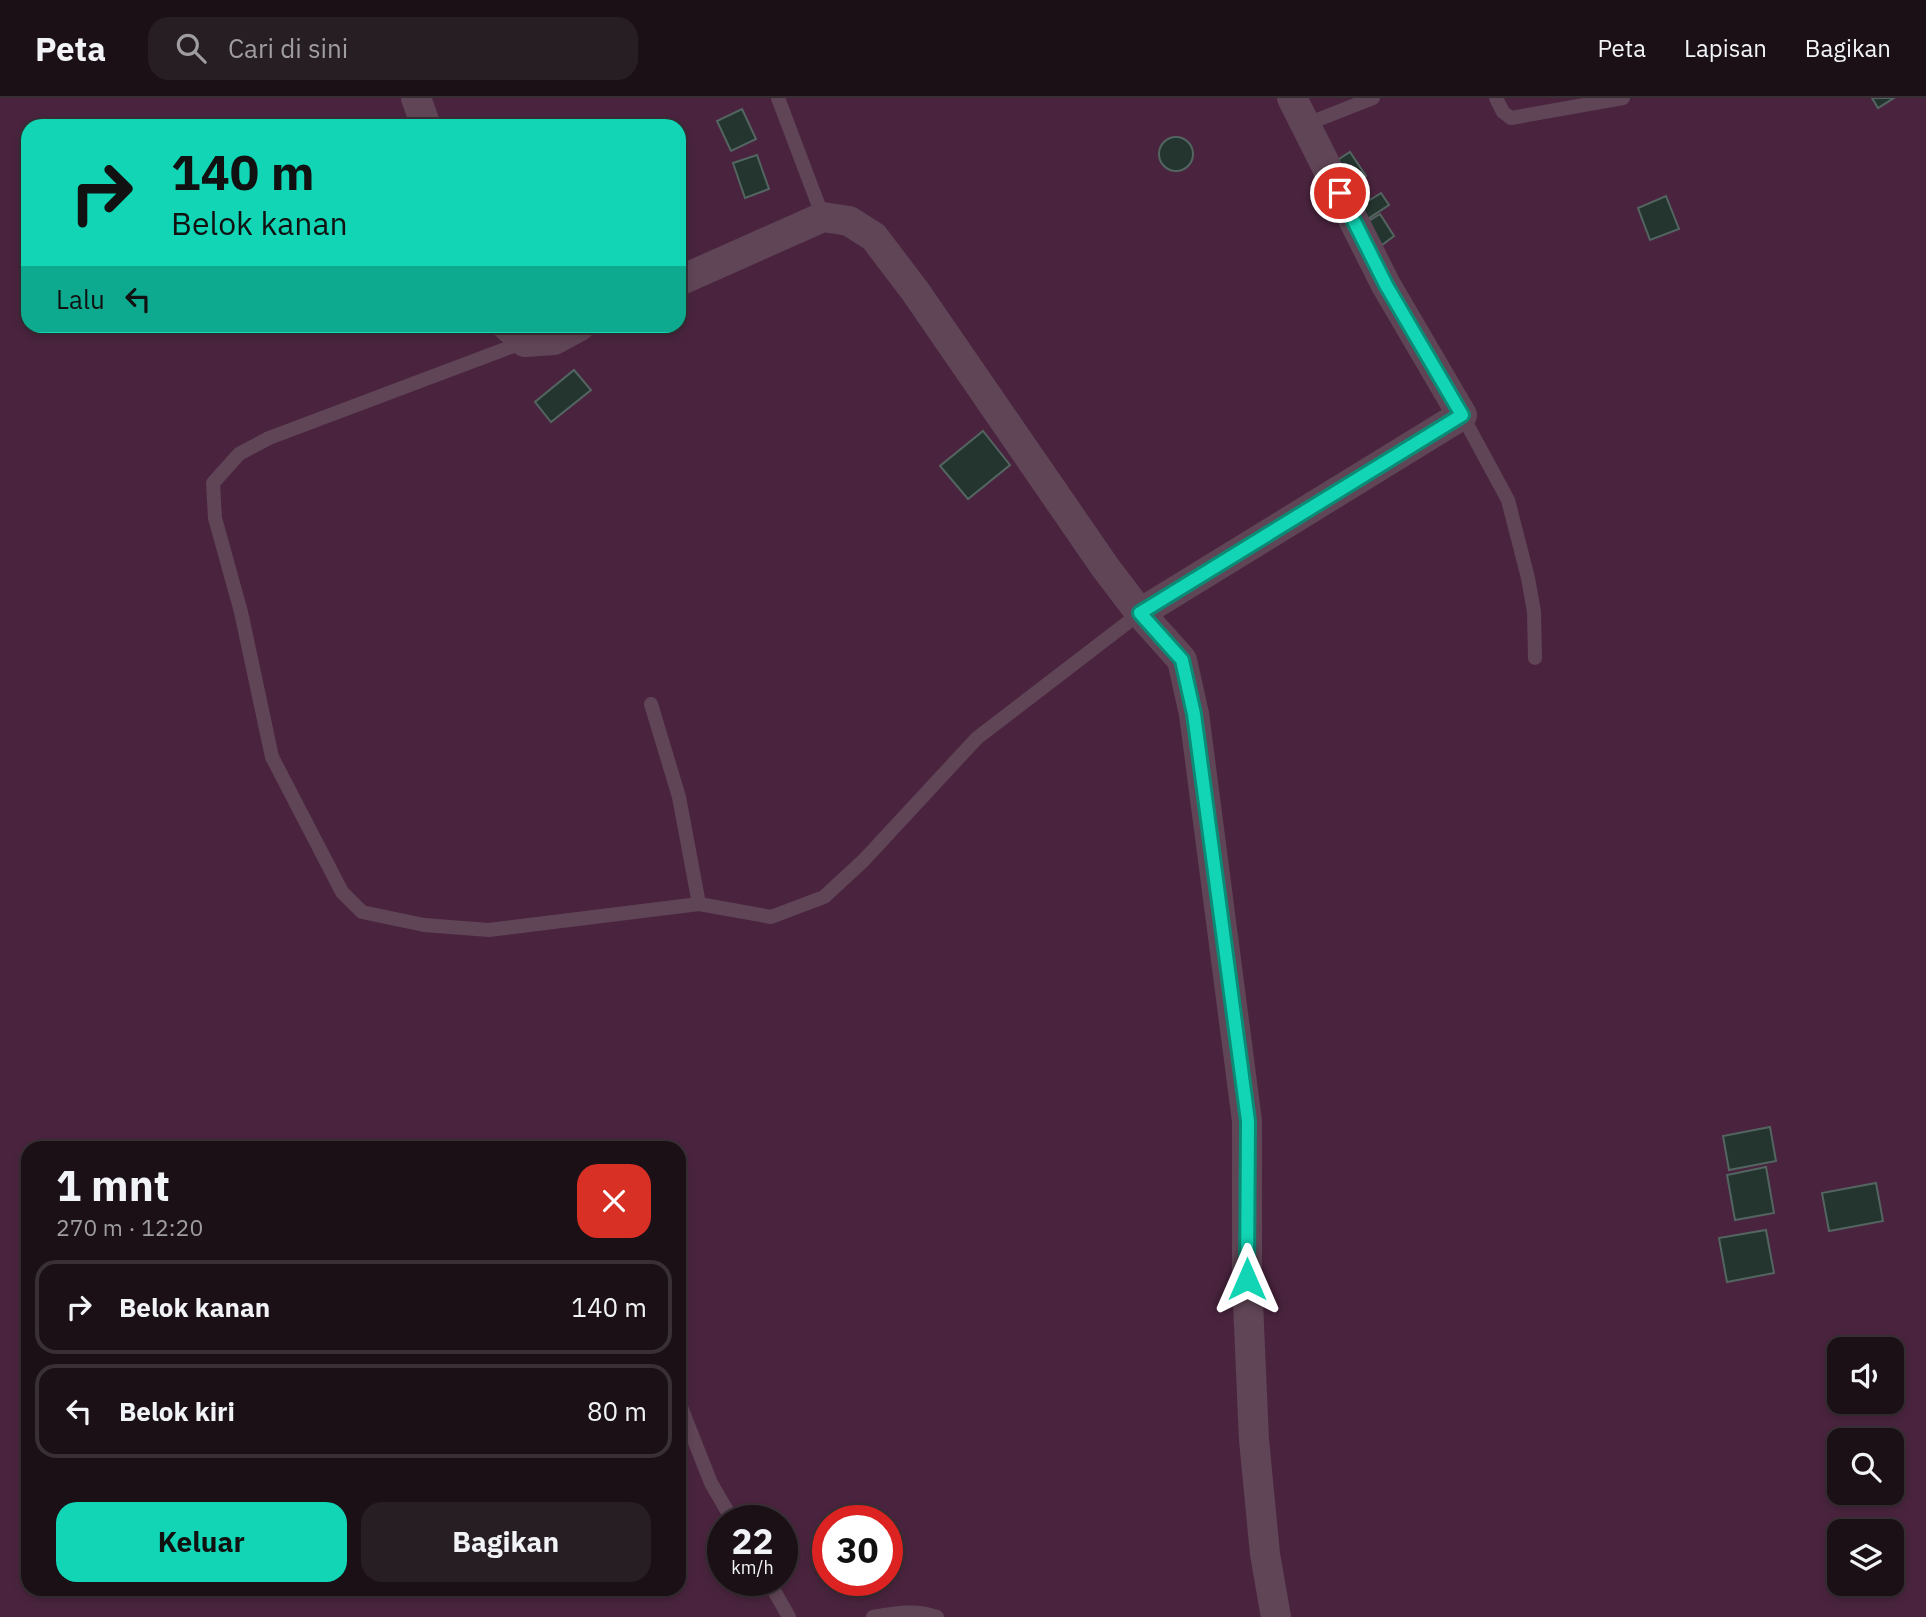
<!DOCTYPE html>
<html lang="id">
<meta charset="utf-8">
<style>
:root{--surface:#1a1016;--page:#271e23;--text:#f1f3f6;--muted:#9f9da1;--line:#383035;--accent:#11d5b4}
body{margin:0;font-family:"IBM Plex Sans",sans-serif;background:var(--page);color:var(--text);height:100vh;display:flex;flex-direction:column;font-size:26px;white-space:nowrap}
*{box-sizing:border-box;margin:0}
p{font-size:23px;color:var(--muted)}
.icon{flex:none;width:38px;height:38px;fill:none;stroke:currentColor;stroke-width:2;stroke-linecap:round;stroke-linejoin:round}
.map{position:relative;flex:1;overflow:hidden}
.side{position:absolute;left:21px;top:1043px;width:665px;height:455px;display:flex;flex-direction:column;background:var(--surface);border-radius:21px;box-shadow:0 4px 10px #0003,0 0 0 2px var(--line)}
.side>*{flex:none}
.top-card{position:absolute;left:21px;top:21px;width:665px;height:214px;border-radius:21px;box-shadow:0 4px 10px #0003,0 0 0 2px var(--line);background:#11d5b4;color:#111;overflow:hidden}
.fabs{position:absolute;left:1827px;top:1239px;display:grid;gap:14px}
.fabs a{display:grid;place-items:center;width:77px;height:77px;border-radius:14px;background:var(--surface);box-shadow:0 4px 10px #0003,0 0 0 2px var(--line);font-size:35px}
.speed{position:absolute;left:707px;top:1407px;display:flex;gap:14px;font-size:35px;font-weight:700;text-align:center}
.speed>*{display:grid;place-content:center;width:91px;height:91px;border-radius:50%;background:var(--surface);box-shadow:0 4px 10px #0003,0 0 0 2px var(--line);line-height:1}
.speed small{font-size:18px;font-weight:400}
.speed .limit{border:10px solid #d22;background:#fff;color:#111}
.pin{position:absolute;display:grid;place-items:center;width:60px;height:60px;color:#fff;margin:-30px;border:4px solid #fff;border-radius:50%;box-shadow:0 2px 7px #0007}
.me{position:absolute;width:77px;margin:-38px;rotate:0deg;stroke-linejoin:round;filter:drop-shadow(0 0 5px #0008)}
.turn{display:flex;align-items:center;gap:24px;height:147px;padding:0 35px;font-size:32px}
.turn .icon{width:91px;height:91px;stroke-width:2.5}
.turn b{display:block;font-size:49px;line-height:60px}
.then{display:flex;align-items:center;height:66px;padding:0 35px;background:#0003;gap:14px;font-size:26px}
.round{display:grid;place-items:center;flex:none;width:74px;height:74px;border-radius:21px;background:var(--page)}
.head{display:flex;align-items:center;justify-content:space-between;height:119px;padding:0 35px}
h1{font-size:42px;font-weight:700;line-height:52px}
.primary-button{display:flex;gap:14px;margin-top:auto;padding:14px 35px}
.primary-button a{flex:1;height:80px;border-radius:21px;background:var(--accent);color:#111;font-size:28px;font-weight:700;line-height:80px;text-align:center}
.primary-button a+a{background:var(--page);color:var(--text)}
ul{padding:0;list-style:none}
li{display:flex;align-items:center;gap:21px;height:94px;margin:0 14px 10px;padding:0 21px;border:4px solid var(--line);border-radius:21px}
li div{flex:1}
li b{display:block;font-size:26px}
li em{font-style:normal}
header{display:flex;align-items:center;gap:42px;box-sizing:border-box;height:98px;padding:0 35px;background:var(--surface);border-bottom:2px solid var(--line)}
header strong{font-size:33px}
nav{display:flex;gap:38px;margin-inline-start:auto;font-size:24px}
.search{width:490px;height:63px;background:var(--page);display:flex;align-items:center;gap:18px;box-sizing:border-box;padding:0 24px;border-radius:21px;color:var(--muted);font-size:26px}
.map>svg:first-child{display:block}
.green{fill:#4a243e;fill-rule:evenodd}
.building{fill:#243530;stroke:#536560;stroke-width:2}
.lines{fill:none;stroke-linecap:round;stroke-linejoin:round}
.service{stroke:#604556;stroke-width:14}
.minor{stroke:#604556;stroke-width:30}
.route-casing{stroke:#0b8a75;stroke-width:18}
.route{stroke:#11d5b4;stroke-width:12}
</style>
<header>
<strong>Peta</strong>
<div class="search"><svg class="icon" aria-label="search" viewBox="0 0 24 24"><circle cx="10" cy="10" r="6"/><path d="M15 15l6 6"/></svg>Cari di sini</div>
<nav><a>Peta</a><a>Lapisan</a><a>Bagikan</a></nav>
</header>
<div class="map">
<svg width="1926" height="1519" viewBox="0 0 1926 1519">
<rect width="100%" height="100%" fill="#22161e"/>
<path class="green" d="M0,0H1926V1519H0ZM28,28H679V228H28ZM28,1050H679V1491H28ZM1839,1251H1892V1304H1839ZM1839,1342H1892V1395H1839ZM723,1423H782V1482H723ZM828,1423H887V1482H828ZM1839,1433H1892V1486H1839Z"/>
<path class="building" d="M1872,0H1894L1878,10Z
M742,11L756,41L731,53L717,23Z
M1159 56a17 17 0 1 1 34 0a17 17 0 1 1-34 0Z
M1350,54L1366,78L1358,87L1356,83L1349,88L1333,65Z
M757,57L769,91L745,100L733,65Z
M1362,90L1370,102L1381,95L1389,107L1366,122L1350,98Z
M1666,98L1679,131L1650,142L1638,110Z
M1380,116L1394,138L1382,147L1367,124Z
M574,272L591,292L551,324L535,304Z
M983,333L1010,367L968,401L940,368Z
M1770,1029L1776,1063L1729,1072L1723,1038Z
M1766,1069L1774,1115L1735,1122L1727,1077Z
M1876,1085L1883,1123L1829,1133L1822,1095Z
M1766,1132L1774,1175L1727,1184L1719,1140Z"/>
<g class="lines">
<path class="service" d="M778,0L823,119
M1496,0L1503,14L1511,20L1623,0
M1307,26L1373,0
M524,244L269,340L239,356L213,385L215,420L241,514L272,659L342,794L362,814L424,827L489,832L699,806L771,819L824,799L864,762L977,640L1140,515
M1462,317L1508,402L1528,480L1534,514L1535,560
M651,606L679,699L699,806
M679,1304L711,1385L733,1423
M768,1482L789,1519
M873,1519C894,1515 917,1511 937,1519"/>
<path class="minor" d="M416,0L426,28
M679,183L823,119L849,123L874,139L915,193L1105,469L1140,515L1182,562L1194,616L1247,1023V1181L1254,1342L1265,1456L1276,1519
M507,228L525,244L554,242L580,228
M1140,515L1462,317L1386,187L1292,0"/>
</g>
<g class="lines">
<g class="route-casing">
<path id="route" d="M1247,1181L1248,1023L1194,616L1182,562L1140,515L1462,317L1386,187L1340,95"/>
</g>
<use href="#route" class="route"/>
</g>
</svg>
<div class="fabs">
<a><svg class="icon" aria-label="sound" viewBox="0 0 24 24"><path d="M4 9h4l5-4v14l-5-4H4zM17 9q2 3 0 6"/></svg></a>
<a><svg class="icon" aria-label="search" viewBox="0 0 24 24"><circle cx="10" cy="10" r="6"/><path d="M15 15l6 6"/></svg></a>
<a><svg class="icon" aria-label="layers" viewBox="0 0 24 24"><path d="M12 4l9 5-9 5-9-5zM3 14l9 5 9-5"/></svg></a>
</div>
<div class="speed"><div>22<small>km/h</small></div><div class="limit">30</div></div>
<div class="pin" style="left:1340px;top:95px;background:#d93025"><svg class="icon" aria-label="arrive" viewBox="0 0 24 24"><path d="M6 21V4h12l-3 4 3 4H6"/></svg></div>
<svg class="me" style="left:1247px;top:1181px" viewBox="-20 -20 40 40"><path d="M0-17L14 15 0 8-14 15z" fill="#11d5b4" stroke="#fff" stroke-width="4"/></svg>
<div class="top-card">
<div class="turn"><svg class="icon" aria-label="right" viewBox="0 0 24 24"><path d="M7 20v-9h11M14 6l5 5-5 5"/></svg><div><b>140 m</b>Belok kanan</div></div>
<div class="then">Lalu<svg class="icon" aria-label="left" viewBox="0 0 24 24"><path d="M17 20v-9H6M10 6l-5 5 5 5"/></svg></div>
</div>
<section class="side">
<div class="head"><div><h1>1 mnt</h1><p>270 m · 12:20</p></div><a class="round" style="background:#d93025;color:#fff"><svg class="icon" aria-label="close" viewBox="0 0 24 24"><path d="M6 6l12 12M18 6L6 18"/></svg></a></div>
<ul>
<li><svg class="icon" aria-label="right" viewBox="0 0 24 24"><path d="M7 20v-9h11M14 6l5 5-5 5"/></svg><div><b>Belok kanan</b></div><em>140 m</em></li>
<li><svg class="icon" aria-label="left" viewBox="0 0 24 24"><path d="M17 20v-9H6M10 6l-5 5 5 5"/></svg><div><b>Belok kiri</b></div><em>80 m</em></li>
</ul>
<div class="primary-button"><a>Keluar</a><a>Bagikan</a></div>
</section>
</div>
